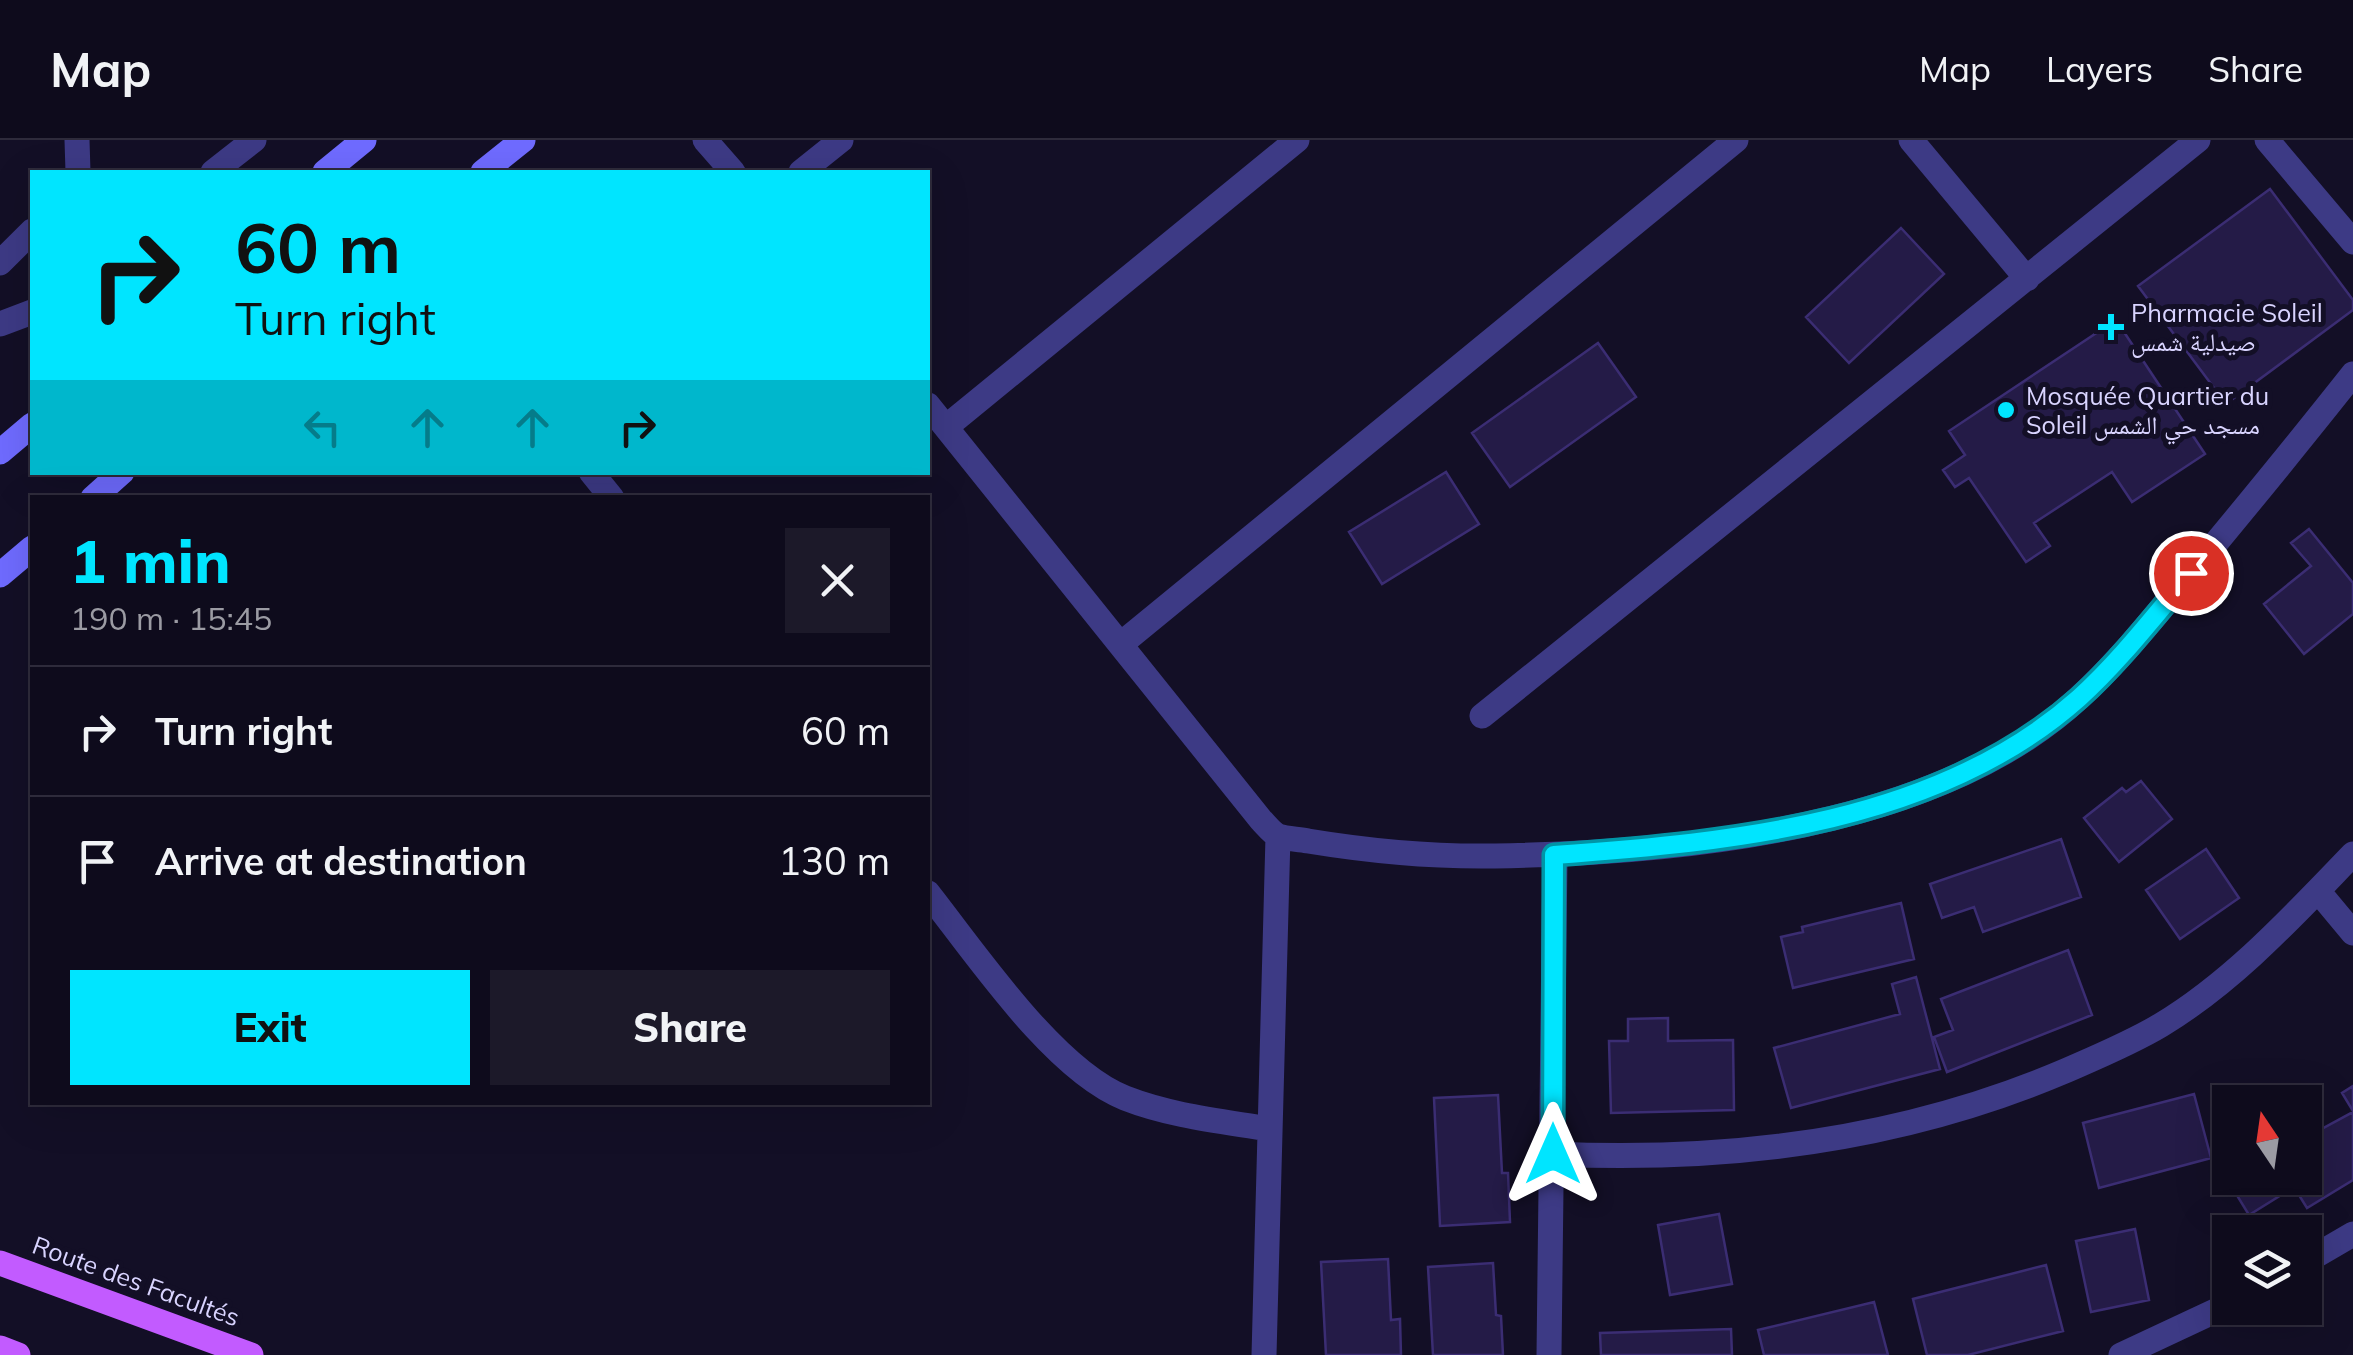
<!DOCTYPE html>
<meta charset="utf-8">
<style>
:root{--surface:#0e0b1c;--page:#1c1929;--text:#f1f3f6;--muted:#9b9ba3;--line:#2e2b3b;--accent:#00e5ff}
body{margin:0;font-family:Mulish,"Noto Naskh Arabic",sans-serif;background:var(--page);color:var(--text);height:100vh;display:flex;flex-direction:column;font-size:38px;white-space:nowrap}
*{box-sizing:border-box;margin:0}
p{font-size:32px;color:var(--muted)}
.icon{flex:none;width:55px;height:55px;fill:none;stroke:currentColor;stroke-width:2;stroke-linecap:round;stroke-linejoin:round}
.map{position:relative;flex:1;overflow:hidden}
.side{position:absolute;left:30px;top:355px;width:900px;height:610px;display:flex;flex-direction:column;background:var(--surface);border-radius:0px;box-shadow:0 10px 40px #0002,0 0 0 2px var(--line)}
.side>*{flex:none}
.guide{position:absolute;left:30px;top:30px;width:900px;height:305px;border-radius:0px;box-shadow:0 10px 40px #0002,0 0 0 2px var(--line);background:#00e5ff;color:#111;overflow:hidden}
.needle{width:65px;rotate:347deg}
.buttons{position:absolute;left:2212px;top:945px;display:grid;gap:20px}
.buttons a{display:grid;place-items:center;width:110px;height:110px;border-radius:0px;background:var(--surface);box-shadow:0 10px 40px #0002,0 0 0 2px var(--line);font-size:50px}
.pin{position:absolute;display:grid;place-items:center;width:85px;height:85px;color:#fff;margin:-42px;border:5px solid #fff;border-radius:50%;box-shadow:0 2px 10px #0007}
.me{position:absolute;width:110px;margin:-55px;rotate:0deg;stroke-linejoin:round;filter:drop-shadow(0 0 8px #0008)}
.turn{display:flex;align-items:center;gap:35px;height:210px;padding:0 40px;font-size:45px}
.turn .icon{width:130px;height:130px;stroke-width:2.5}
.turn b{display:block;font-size:70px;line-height:85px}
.lanes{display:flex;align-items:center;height:95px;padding:0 40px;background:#0003;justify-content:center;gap:50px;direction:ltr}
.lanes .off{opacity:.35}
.round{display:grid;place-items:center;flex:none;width:105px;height:105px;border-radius:0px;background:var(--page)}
.headline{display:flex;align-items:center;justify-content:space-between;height:170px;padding:0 40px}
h1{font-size:60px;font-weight:800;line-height:75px;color:var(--accent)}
.button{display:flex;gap:20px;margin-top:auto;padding:20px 40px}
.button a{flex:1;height:115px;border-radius:0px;background:var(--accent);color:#111;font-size:40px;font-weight:800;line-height:115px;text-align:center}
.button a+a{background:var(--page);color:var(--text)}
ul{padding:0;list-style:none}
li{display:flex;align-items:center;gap:30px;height:130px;padding:0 40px;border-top:2px solid var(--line)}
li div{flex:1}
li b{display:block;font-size:38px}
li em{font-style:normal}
header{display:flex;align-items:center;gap:60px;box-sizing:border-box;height:140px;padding:0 50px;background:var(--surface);border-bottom:2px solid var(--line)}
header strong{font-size:48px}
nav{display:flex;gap:55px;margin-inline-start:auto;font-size:35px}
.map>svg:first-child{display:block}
.building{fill:#241b47;stroke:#3b2d73;stroke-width:2.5}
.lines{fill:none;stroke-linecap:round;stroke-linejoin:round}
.minor{stroke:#3d3a85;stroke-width:25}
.secondary{stroke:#6f6bff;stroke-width:25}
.primary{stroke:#c25bff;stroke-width:25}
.route-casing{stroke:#0095a6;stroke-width:25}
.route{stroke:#00e5ff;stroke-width:18}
.poi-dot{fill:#00e5ff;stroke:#130f26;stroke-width:4}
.labels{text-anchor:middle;stroke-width:10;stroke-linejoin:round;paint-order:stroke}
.poi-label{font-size:25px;fill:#d9d4ff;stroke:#130f26;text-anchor:start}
.street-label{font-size:25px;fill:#d9d4ff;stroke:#130f26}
</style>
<header>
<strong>Map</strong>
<nav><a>Map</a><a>Layers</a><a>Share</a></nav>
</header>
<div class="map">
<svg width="2353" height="1215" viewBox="0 0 2353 1215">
<rect width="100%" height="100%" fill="#130f26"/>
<path class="building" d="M2270,49L2353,160V170L2226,264L2138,146Z
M1901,88L1944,134L1849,223L1806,177Z
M2116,180L2205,314L2132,362L2112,332L2034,383L2050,406L2026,422L1969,338L1955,347L1943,330L1965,315L1949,291Z
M1598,203L1636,257L1510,347L1472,293Z
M1446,332L1479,384L1382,444L1349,392Z
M2309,389L2353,443V474L2304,514L2264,464L2311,426L2291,403Z
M2141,641L2172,679L2119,722L2084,678L2122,648L2126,652Z
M2061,699L2081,757L1983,792L1974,767L1942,778L1930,744Z
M2206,709L2239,758L2180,799L2146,750Z
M1901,763L1914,819L1793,848L1781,797L1803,792L1802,787Z
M2068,810L2092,875L1947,932L1934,897L1953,890L1941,859Z
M1916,837L1940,929L1791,968L1774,908L1900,874L1892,844Z
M1668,878V901L1733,900L1734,970L1611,973L1609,901H1628V879Z
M2353,946V971L2342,953Z
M2194,954L2211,1018L2099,1048L2083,983Z
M1498,955L1502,1033H1508L1510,1082L1440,1086L1434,958Z
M2353,972V1040L2307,1068L2294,1047L2249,1075L2230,1044L2241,1038H2305V998Z
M1719,1074L1732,1144L1670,1155L1658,1085Z
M2135,1089L2149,1160L2091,1172L2076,1101Z
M1388,1119L1391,1180L1400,1179L1401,1215H1326L1321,1122Z
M1493,1123L1496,1175L1501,1176L1503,1215H1433L1428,1127Z
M2046,1125L2063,1191L1968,1215H1927L1913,1159Z
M1874,1162L1888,1215H1764L1758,1190Z
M1731,1189L1732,1215H1601L1600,1193Z"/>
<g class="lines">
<path class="minor" d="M77,0L78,32
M705,0L733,32
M1911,0L2027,139
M2267,0L2353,102
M213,32L254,0
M801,32L841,0
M0,123L32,91
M0,184L32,172
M928,265L1261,680C1266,685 1272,693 1278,696C1286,699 1299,699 1308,701C1369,711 1434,717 1495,716C1679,713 1941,689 2081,556C2121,519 2156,475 2191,433C2246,367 2300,301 2353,234
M946,287L1297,0
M591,332L612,358
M1121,504L1736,0
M1482,576L2198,0
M2318,751L2353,793
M928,753C976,814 1054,930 1125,958C1171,976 1221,981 1269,989
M1553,1014C1728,1022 1903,1000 2065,931C2097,917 2131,903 2161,885C2234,841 2294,775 2353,714
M2305,1122L2353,1094
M1264,1215L1278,696
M1549,1215L1555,715
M2121,1215L2230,1164"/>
<path class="secondary" d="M325,32L364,0
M483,32L523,0
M0,312L32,285
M93,358L122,332
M0,435L32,408"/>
<path class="primary" d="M0,1123L251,1215
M0,1208L18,1215"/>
</g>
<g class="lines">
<g class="route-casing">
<path id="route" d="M1553,1014L1554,715C1733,702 1939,683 2079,558C2120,521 2155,475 2191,433"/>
</g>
<use href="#route" class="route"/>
</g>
<g class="poi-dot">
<path d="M2106 172h10v10h10v10h-10v10h-10v-10h-10v-10h10z"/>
<circle cx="2006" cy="270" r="10"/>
</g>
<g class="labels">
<g class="poi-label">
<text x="2131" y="182">Pharmacie Soleil<tspan x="2131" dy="29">صيدلية شمس</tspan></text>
<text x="2026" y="265">Mosquée Quartier du<tspan x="2026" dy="29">Soleil مسجد حي الشمس</tspan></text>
</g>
<g class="street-label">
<text transform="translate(136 1141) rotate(20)" y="9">Route des Facultés</text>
</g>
</g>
</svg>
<div class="buttons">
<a><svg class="needle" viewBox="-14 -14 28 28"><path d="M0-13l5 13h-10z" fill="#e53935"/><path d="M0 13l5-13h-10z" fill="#9b9ba3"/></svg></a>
<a><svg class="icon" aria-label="layers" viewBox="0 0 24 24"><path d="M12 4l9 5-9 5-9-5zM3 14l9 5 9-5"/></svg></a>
</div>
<div class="pin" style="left:2191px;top:433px;background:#d93025"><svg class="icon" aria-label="arrive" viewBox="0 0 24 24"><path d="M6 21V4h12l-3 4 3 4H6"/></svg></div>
<svg class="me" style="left:1553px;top:1014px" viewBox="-20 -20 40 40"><path d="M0-17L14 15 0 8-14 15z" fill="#00e5ff" stroke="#fff" stroke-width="4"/></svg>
<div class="guide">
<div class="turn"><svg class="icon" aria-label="right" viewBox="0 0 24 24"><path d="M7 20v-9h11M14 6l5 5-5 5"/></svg><div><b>60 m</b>Turn right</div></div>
<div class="lanes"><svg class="icon off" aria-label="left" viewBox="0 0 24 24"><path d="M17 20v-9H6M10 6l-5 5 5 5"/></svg><svg class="icon off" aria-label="ahead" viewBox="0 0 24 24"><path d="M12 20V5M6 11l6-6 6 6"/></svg><svg class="icon off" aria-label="ahead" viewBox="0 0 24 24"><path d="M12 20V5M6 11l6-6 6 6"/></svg><svg class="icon" aria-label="right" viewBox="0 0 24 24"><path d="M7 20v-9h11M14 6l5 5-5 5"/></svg></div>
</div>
<section class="side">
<div class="headline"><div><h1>1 min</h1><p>190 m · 15:45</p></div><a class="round"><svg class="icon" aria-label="close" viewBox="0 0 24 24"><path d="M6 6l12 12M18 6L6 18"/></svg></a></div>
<ul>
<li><svg class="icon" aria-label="right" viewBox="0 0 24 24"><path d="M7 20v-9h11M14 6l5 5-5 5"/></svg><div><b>Turn right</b></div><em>60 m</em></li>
<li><svg class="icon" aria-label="arrive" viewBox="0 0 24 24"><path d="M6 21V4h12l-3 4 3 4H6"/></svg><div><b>Arrive at destination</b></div><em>130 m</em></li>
</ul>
<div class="button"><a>Exit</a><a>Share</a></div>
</section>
</div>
